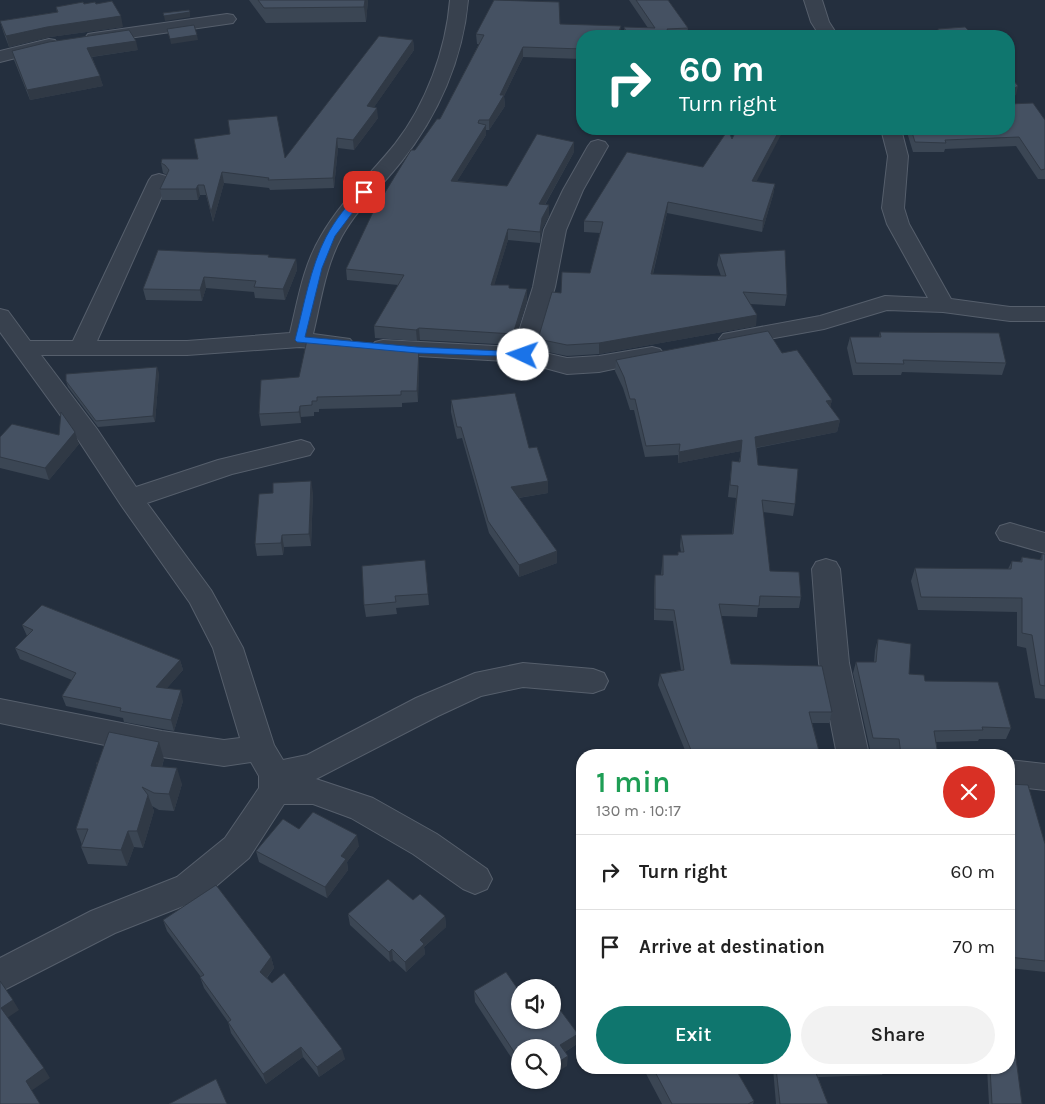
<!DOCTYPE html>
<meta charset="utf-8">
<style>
:root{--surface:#fff;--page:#f2f2f2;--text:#222;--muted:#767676;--line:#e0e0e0;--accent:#0f766e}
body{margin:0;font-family:Karla,sans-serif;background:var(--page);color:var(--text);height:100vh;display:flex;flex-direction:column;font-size:19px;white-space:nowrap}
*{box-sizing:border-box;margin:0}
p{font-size:16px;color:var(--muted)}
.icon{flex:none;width:28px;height:28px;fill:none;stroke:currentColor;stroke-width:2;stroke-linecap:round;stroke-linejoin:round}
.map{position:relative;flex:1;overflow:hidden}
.drawer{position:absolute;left:576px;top:749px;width:439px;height:325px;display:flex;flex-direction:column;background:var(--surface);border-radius:20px;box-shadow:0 1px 4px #0004}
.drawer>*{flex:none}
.top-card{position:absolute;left:576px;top:30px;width:439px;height:105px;border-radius:20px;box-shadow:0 1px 4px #0004;background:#0f766e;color:#fff;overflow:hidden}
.tools{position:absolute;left:511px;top:979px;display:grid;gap:10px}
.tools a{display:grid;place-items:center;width:50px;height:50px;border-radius:50%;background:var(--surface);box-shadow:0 1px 4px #0004;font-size:25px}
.pin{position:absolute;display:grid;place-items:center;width:42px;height:42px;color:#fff;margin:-21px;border-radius:10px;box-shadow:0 2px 8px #0006}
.me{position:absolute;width:55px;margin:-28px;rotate:273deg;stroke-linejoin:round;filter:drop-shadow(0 0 4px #0008)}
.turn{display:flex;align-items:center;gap:18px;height:105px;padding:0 20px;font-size:22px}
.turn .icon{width:65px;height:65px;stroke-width:2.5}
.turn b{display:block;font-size:35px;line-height:42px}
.round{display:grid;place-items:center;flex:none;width:52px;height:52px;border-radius:26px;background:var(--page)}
.summary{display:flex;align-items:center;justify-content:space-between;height:85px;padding:0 20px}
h1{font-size:30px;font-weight:600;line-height:38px;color:#1e9e55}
.button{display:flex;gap:10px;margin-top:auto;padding:10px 20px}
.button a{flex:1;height:58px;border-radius:30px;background:var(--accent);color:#fff;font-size:20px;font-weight:600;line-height:58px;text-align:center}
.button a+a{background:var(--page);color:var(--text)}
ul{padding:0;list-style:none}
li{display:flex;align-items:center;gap:15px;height:75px;padding:0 20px;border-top:1px solid var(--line)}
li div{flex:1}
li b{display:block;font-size:19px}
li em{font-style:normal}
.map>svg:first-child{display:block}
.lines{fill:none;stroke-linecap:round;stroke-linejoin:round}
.street-casing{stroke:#565f6c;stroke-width:2}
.street{fill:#38414e;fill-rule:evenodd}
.wall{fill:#3b4654}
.shaded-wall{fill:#303945}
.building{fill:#455162;stroke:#303945}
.route{fill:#1a73e8;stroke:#114b97}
</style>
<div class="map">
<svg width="1045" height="1104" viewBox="0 0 1045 1104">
<rect width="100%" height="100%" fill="#242f3e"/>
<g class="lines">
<g class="street-casing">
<path id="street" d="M450,0H468C463,59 438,116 401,162C381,187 357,209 342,236C325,267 321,301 313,334L350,339L354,344L350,349L342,351L300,347L187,355H41L97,429L136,487L218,460L301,440L310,443L314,449L310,455L232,474L147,503L211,590L243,648L274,745L283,760L307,755L416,698L475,673L523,663L593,669L604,673L608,681L604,689L593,693L523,687L481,696L438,716L316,779L373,798L437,834L487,869L492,879L487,889L475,894L463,889L413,854L351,818L313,804H284L249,858L201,899L115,933L0,992V958L91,911L177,877L225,838L259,788V776L251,762L224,766L162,757L0,723V699L162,731L224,740L240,738L213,648L190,603L121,505L79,441L0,332V309L8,311L30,341H73L149,180L152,176L159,174L166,176L169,180L97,341H187L290,333C298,300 303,266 321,236C341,201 370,175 395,144C426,104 446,50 450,0Z
M804,0H822L829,22L838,36H820L811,22Z
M227,14L233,15L236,19L233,23L94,43L88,42L85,38L88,34L94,33Z
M49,39L55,40L58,44L55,48L0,62V51Z
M881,129H901L908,156L904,208L909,224L951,299L1010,307H1045V321H1010L943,312L887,310L824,329L731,346L723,344L719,339L723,334L820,316L885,296L928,298L887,224L882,208L888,156Z
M598,140L605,142L608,146L583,190L566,230L555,287L536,351L567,358L599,356L652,347L660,349L664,354L660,359L599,372L567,374L523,362L383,354L375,352L371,347L375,342L383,340L514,347L533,287L544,230L563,190L588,146L591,142Z
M1010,523L1045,533V553L1000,540L996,533L1000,526Z
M826,559L836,562L840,569L849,663L869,755H837L819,663L812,569L816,562Z
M1009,760L1045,764V790L1009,786Z"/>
</g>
<use href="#street" class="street"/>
</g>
<path class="wall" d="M249,0H368L366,22L266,23Z
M629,0H668L688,28L687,36H624V27L648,28Z
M84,4H96L123,27L50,37L9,47L3,31L0,21L57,12L56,7Z
M560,24L582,36V59L523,57L504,96L505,106L489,130H486V135L457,181L507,186L574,152L545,205H549V216L542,229L540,243L508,240L494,285L509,288L527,289V301L513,345L420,340L417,341L375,338L374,326L398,285L347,280L346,269L415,150L440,119L479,44H477L476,34Z
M938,29L974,36H937Z
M413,40L414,50L374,107L378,118L354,150L338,148L334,188L270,190L269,188L224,183L213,222L206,195H200L198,200H162L160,189L167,175L163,173L161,163L198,159L194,139L285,158Z
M138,50L92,57L103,86L30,100L14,60L12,51Z
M1045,120V179H1038L1016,146L945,149L944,152H913L906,129H1009Z
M732,139L756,182L775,184L773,195L762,232L667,213L653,274L721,276L717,265L719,254L787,295L785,306L750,304L756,326L599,354L567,356L538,350V339L561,293L590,273L600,233L584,232V221L703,167Z
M269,258L296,259L297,270L285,300L255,298L254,292L206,288L202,301L146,300L143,289Z
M880,332L1006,363L1002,375L902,372L901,375H853L847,348L850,337H879Z
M782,353L832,400L830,407L840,420L837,432L757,448L758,465L795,504L793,516L763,512L770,571L801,597L799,608H758L757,617L721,616L731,664L832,712L829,723H812L820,755H687L658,685L660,674L681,670L673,621L654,620V587L655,575H661L663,555H678V552H681L680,546L681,535L732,534L736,498L728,497L732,461L739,462L741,451L678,463V455L645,457L634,410H630L623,388L615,371L616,360Z
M419,359L418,402L402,403V407L319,409V412H314V416L301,417V423L261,426L259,414L299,377Z
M159,373L155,422L98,427L68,387L66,381Z
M451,400L529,448L548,481V493L519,498L557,551V563L519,577L489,533L462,438L457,439L451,412Z
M0,437L79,444L49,480L0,468Z
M313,493L311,546L284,547L283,555L257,556L255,544Z
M1042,554H1045V699L1035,698L1026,648L1017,646V612L918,610L911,581L915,568L1008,569L1012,561L1020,562L1022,557L1040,560Z
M425,560L429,605L396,608L397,614L366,617L364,605Z
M22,625L180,660L183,670L167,688L183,701L174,731L124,722L123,718L66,706L62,696L72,680L20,659L15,648L27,636Z
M878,639L909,674L925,681L1011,728L1006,739H979L978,741L936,742L938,755H896V750L870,749L853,673L856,662H874L875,650Z
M164,759L162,767L182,784L174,811L159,810L152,806L154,811L143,848L134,847L127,866L88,864L81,847L82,845L76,829L97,765L96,763Z
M1009,784L1045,844V972L1009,968Z
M299,829L359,846L347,862L348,870L327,898L259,862L256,851Z
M413,900L445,916L446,927L424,947L425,954L406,972L393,960L390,962L350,925L348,914Z
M163,920L271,957L274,968L267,978L345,1059L319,1077L303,1057L266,1084L231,1033L228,1022L204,988L200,977H201L167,931Z
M517,988H520L578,1034L577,1044L565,1052L567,1066L520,1048V1071L475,1002L474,991Z
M643,1068H735L754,1101L753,1104H662Z
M773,1068H886L882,1075L818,1077L828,1104H776Z
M987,1068H1009L1022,1104H989Z
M526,1080H545L532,1089Z"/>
<path class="shaded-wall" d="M365,0H368L366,22L364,7Z
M190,12V17L165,21L164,16Z
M121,16L123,27L50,37L9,47L6,36L47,27Z
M621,26L620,36H617Z
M197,35L198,40L171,44L170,39Z
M413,40L414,50L368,116L367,106Z
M136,41L138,50L90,57L87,48Z
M523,47V57L504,96L505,106L489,130V120L500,95Z
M100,76L103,86L30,100L27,90Z
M1018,86L1016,95L1009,99V92Z
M377,108L378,118L354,150L353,140Z
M486,125V135L451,191V181Z
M780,129H784L751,192L752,181Z
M337,138L338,148L334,188L333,178Z
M574,142V152L539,215V204Z
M222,172L224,183L213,222L211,212Z
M775,184L773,195L762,232L763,221Z
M198,185L200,195L198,200L196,189Z
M668,202L667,213L650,285L651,274Z
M549,205V216L542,229L540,243V232L542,218Z
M508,229V240L491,296V285Z
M296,259L297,270L285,300L283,289Z
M204,277L206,288L202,301L200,290Z
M527,289V301L513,345V334Z
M757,315L756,326L599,354V343Z
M419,328L420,340L417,341L416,330Z
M419,348V359L418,402L417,391Z
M157,367L159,373L155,422L153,416Z
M832,400L829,411L826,401Z
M300,406L301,417V423L299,412Z
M840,420L837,432L754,448L755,437Z
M75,432L79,444L49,480L45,468Z
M742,440L741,451L678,463L679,452Z
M311,481L313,493L311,546L309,534Z
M548,481V493L511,499V487Z
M282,535L284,547L283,555L281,543Z
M557,551V563L519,577V565Z
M180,660L183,670L159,697L156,687Z
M181,690L183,701L174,731L171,720Z
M159,742L164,759L157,783L151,766Z
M177,768L182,784L174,811L169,794Z
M148,795L154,811L143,848L137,831Z
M128,831L134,847L127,866L121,850Z
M357,835L359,846L347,862L348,870L327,898L325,887L341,856Z
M445,916L446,927L424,947L425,954L406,972L405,962L420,940Z
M392,949L393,960L390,962L389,952Z
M271,957L274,968L263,982L260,972Z
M13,1000L19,1010L7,1018L1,1008Z
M578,1034L577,1044L560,1055V1045Z
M301,1047L303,1057L266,1084L263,1074Z
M342,1049L345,1059L319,1077L317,1067Z
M568,1056L567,1066L552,1075V1066Z
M44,1068L50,1078L31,1091L26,1081Z
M532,1080H545L532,1089Z"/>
<path class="building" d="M258,0H365L364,7L264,8Z
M494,0L559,2L560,24L621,26L617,36H582V49L523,47L500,95H504L489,120H479L478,123L486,125L451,181L507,186L537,134L574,142L539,204L549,205L542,218L540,232L508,229L491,285H509V288L527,289L513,334L419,328L416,330L374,326L404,275L346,269L373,212L411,150H415L437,119H440L484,35L476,34Z
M636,0H668L688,28L667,29L670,36H628L624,27L655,28Z
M112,1L121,16L47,27L6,36L0,21L58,12L56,7L83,2L84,4L95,2L96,4Z
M189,10L190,12L164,16L163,13Z
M194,25L197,35L170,39L167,29Z
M965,27L974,36H940L938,29Z
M129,30L136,41L87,48L100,76L27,90L12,51L49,42Z
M379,36L413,40L367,106L377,108L353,140L337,138L333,178L268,180L269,178L222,172L211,212L204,185H198L196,189H160L169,170L165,165L161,163L162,159H198L194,139L230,134L228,120L277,116L285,158Z
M1009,75L1018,86L1009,92Z
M1033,103L1045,120V169L1041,170L1019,137L945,140L946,143L915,142L911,129H1009V104Z
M737,129H780L752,181L775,184L763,221L668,202L651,274L726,276L719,254L785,250L787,295L743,292L757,315L599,343L567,345L538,339L552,292L561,293L562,272L590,273L603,222L584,221L627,152L703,167L728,130L732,139Z
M158,250L269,255L268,257L296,259L283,289L254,287L256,281L204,277L200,290L143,289Z
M768,331L782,353L797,350L832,400L826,401L840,420L755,437L758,465L798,469L795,504L762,500L770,571L799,572L801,597L760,596L759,606L719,604L731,664L822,666L832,712H809L820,755H693L660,674L684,670L674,610L655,609V575H663V555H678V552H684L681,535L733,534L738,486L730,485L732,461L740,462L742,440L679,452L680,444L646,446L635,399H630L624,377L616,360Z
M880,332L999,333L1006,363L903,360L904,364L856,363L850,337H881Z
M307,340H333L419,348L417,391H401V395L317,397V401H312V405L300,406L299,412L259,414L261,380L299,377Z
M157,367L153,416L96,421L66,381V374Z
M515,393L529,448L537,447L548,481L511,487L557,551L519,565L488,521L461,427H457L451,400Z
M61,412L75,432L45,468L0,457V437L12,424L59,435Z
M311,481L309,534L282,535L281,543L255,544L259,494L273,493V483Z
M1042,554H1045V686L1040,685L1032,635L1022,633V598L921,597L915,568L1011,569L1012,561L1022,562V557L1042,560Z
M425,560L428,594L395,596L396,602L364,605L362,566Z
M42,605L180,660L156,687L181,690L171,720L120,711L121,708L62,696L76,673L15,648L33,630L22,625Z
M878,639L911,644L909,674L924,675L925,681L998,682L1011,728L982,727L983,730L934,731L938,755H901L899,739L873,738L856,662H876Z
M109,732L159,742L151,766L177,768L169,794L154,793L142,787L148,795L137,831H128L121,850L81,847L88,829H76L98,763H96H98Z
M1009,784L1028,785L1045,844V961L1009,957Z
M313,812L357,835L341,856L346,859L325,887L256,851L283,819L299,829Z
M388,879L413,900L420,894L445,916L420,940L424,944L405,962L392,949L389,952L348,914Z
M216,885L271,957L260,972L272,983L284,973L342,1049L317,1067L301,1047L263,1074L228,1022L231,1020L200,977L204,975L163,920Z
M506,972L517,988L529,981L533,988H520V1020H552V999L578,1034L560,1045L568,1056L552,1066V1048H520V1061L474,991Z
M0,981L13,1000L1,1008L44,1068L26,1081L40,1104H0Z
M1009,1042L1014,1043L1022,1104H992L990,1068H1009Z
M653,1068H735L754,1101L748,1104H672Z
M776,1068H816H814L828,1104H780Z
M216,1079L227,1104H169Z"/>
<path class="route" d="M361,190L368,192L335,236L322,268L305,337L417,347L523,352L528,355L526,357L417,353L297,342L295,340C304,306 310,268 326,237C335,220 348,204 361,190Z"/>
</svg>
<div class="tools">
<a><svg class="icon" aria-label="sound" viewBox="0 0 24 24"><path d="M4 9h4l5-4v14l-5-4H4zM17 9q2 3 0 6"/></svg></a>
<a><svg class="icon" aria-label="search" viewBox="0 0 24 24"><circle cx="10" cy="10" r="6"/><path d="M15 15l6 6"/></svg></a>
</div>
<div class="pin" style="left:364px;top:192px;background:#d93025"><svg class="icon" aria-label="arrive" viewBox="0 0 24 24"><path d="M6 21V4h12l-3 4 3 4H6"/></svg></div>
<svg class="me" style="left:523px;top:355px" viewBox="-20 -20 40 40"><circle r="19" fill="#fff"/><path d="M0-13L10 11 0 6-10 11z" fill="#1a73e8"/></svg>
<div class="top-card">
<div class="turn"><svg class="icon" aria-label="right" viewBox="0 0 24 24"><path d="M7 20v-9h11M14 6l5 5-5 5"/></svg><div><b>60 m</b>Turn right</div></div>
</div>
<section class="drawer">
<div class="summary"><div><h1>1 min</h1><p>130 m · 10:17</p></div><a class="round" style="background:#d93025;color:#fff"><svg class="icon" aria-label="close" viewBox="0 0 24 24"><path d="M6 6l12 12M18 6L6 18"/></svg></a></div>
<ul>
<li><svg class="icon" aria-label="right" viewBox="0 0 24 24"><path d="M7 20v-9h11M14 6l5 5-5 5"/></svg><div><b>Turn right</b></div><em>60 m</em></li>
<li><svg class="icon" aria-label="arrive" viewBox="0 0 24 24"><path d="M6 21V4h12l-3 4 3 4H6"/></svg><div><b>Arrive at destination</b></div><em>70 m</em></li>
</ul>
<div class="button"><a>Exit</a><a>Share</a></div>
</section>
</div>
